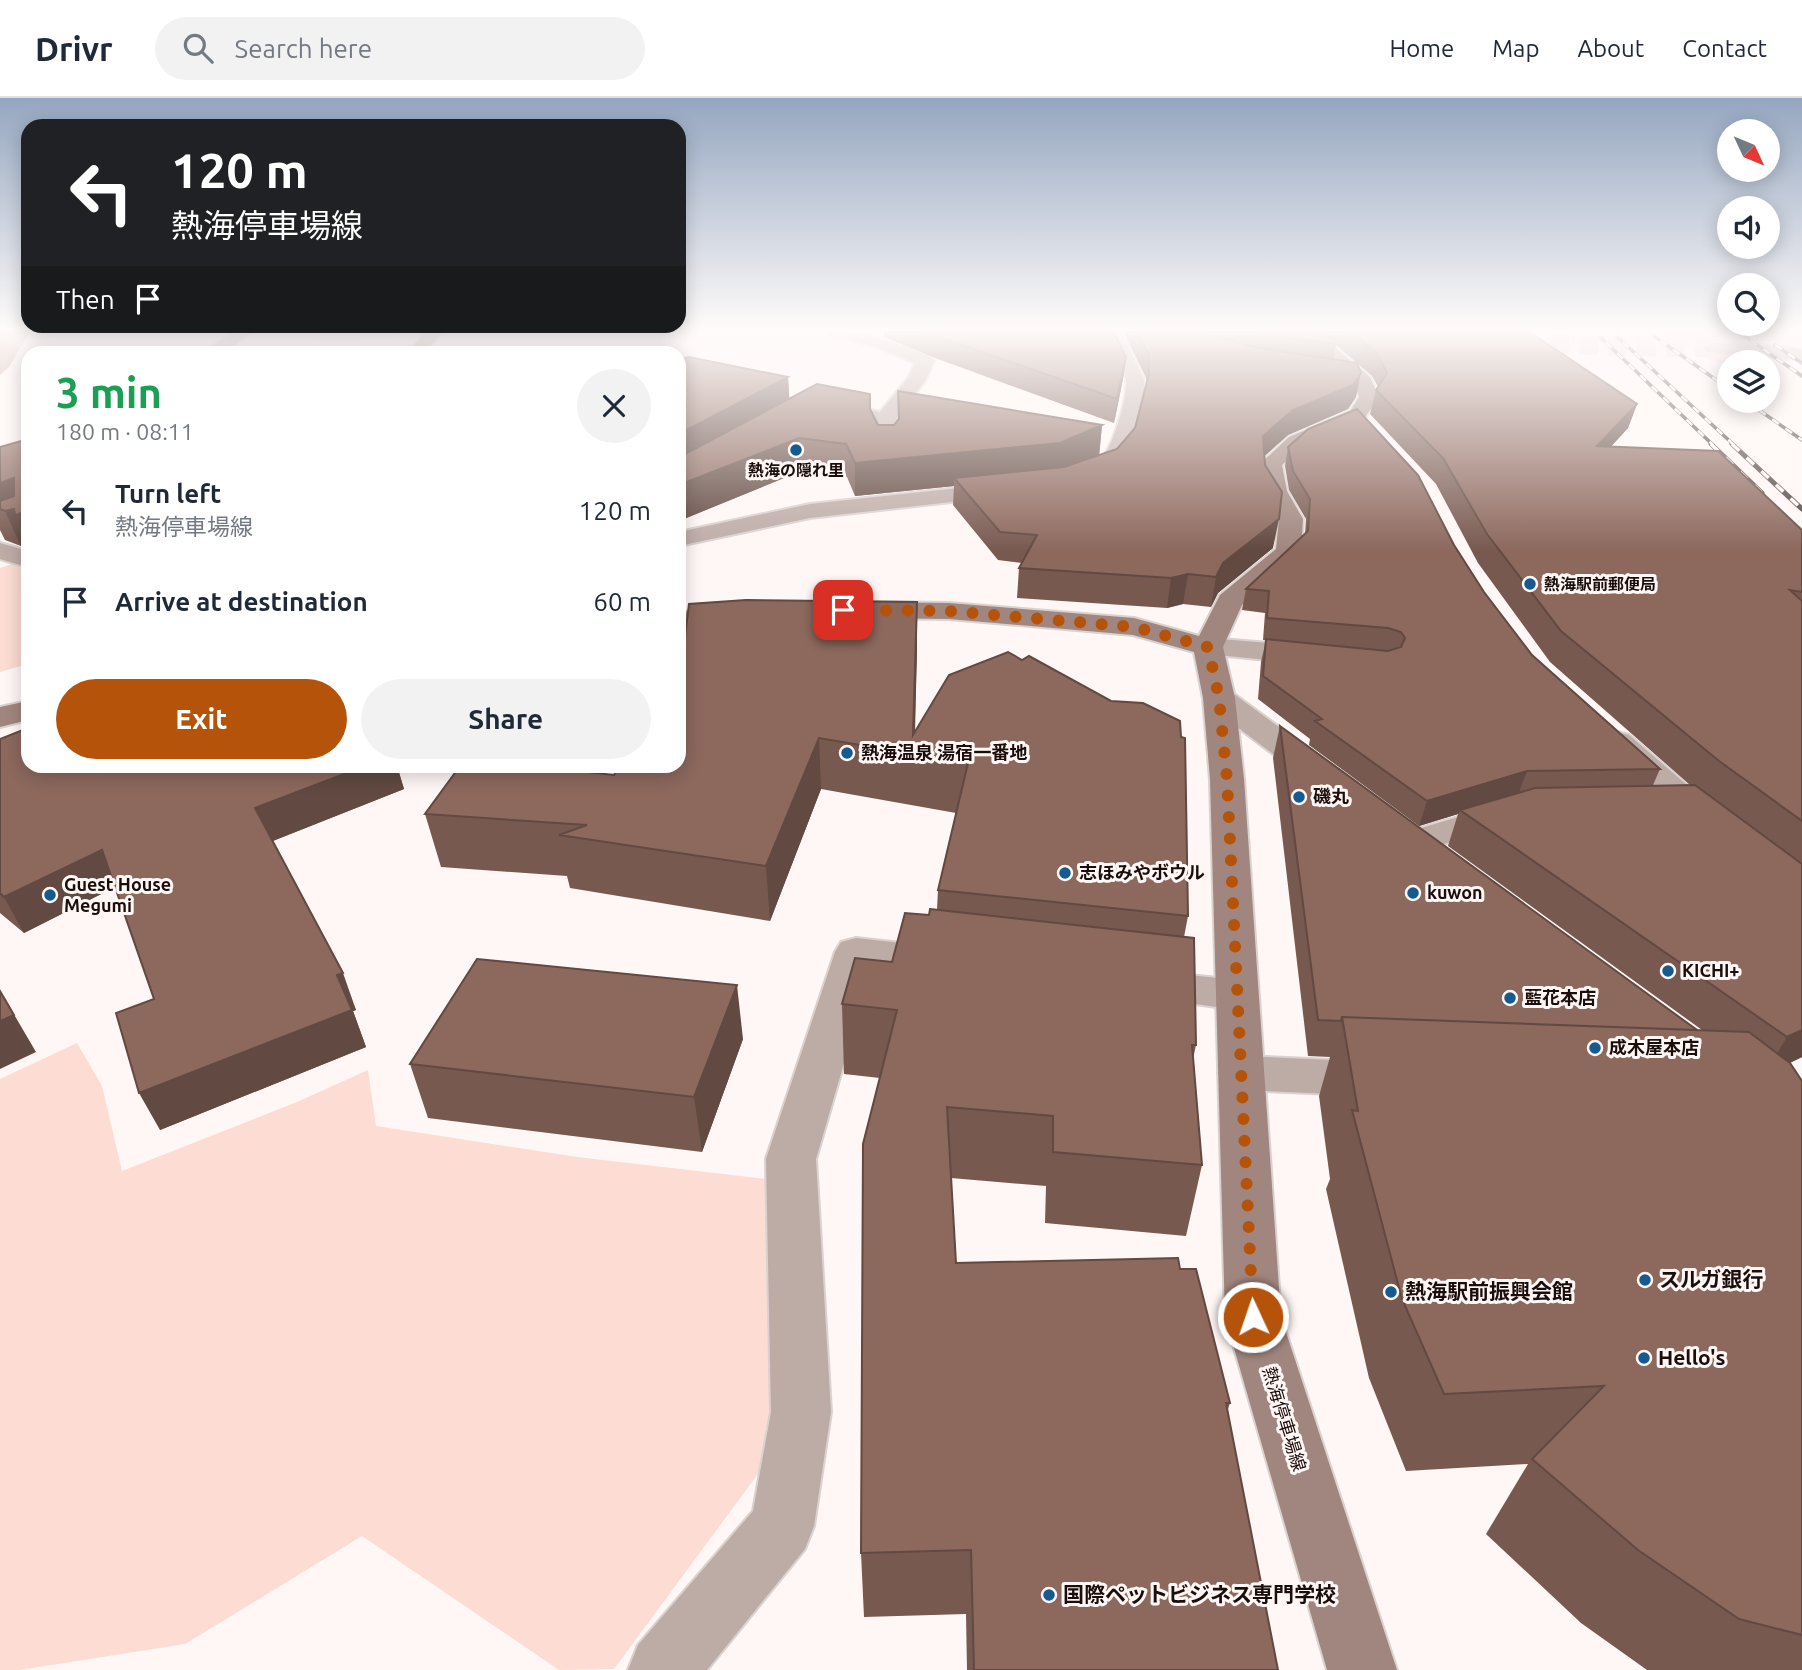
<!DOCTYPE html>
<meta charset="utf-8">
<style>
:root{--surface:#fff;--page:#f2f2f3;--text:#1f2937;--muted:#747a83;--line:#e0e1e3;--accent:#b45309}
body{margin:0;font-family:Ubuntu,"Noto Sans JP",sans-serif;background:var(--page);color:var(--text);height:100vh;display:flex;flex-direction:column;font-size:26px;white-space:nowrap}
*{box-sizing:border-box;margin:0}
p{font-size:23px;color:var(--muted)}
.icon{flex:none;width:38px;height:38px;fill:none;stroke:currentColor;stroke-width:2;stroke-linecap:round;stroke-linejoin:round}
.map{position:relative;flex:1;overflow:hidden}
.details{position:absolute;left:21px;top:248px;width:665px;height:427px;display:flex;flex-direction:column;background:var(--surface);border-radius:21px;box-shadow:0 4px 18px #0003}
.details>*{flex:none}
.hud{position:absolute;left:21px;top:21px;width:665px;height:214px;border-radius:21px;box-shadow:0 4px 18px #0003;background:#202124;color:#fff;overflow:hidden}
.needle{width:46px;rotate:134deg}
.controls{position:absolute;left:1717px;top:21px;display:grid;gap:14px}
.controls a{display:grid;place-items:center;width:63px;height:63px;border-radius:50%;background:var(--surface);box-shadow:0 4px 18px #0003;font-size:35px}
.pin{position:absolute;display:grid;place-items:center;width:60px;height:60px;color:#fff;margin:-30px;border-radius:14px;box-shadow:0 4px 10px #0006}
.me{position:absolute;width:77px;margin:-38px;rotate:357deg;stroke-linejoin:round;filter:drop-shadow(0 0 5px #0008)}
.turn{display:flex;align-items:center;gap:24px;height:147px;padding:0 35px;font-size:32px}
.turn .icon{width:91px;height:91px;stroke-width:2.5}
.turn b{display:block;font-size:49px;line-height:60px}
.then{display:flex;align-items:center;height:66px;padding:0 35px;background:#0003;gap:14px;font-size:26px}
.round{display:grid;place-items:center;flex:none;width:74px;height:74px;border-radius:37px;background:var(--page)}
.headline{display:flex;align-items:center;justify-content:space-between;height:119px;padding:0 35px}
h1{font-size:42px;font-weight:700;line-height:52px;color:#1e9e55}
.button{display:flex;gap:14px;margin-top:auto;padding:14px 35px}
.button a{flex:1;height:80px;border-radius:42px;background:var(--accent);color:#fff;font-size:28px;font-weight:700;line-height:80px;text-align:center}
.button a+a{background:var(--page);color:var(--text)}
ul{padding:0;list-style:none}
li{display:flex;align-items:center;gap:21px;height:91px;padding:0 35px}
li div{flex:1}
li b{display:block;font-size:26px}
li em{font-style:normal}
header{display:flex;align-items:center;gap:42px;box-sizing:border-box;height:98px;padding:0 35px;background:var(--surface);border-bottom:2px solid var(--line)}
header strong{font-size:33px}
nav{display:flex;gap:38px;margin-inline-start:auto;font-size:24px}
.search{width:490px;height:63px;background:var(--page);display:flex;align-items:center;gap:18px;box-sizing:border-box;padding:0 24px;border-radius:38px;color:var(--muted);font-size:26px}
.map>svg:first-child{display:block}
.green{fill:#fcdcd3}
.water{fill:#b79085}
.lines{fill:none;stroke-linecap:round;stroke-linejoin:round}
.street-tunnel{stroke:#ddd4d2;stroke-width:19;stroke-dasharray:19 10;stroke-linecap:butt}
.street-casing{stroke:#dad2cf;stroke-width:4}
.secondary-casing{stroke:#dad2cf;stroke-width:4}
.highway-casing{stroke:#dad2cf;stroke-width:4}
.street{fill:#bdaba6;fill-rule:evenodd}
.secondary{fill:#a0867e;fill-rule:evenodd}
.highway{fill:#77544a;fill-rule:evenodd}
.rail-far1-casing{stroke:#4e423f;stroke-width:3.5}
.rail-casing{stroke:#4e423f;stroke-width:5}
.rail-far1{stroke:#fff7f5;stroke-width:2.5;stroke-dasharray:8;stroke-linecap:butt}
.rail{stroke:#fff7f5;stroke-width:3.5;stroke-dasharray:10;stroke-linecap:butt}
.wall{fill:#785950}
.shaded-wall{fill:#624941}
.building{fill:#8c685d;stroke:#624941;stroke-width:2}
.route{stroke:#b45309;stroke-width:12;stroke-dasharray:0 21.6}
.poi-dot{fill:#155b8f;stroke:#fff7f5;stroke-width:2.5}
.labels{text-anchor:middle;stroke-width:6;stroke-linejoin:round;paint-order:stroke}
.far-poi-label{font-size:16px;font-weight:bold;fill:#1a0d0a;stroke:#fff7f5}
.poi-label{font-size:18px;font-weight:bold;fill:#1a0d0a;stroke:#fff7f5;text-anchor:start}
.street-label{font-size:18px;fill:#1a0d0a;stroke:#fff7f5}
.near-poi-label{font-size:21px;font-weight:bold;fill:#1a0d0a;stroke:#fff7f5;text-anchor:start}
</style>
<header>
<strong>Drivr</strong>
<div class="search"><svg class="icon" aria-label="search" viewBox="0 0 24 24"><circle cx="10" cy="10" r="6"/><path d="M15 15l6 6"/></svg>Search here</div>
<nav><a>Home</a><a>Map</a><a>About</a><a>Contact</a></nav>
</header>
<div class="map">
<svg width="1802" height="1572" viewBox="0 0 1802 1572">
<rect width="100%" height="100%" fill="#fff7f5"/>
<path class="green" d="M326,233H401L392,242L311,243Z
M1666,233H1707L1750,264H1729V267L1705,261Z
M28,461V566L0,574V470Z
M77,945L102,988L122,1073L297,1004L368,972L376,1028L577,1059L767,1081L782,1201L769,1361L614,1571L559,1572L362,1438L185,1546L20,1572H0V981Z"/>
<path class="water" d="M0,233H30L9,269L0,277Z"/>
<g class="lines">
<path class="street-tunnel" d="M1521,246L1713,250"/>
<g class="street-casing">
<path id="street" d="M827,233C865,233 896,245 931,259L934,263L925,283L898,318L891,344H877L874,340L875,325L817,311L814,307L824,301L880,314L908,280L915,265L876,249L829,237Z
M1108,233H1124L1122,237L1144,281V299L1130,355L1113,375L1090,385H1074L1071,380C1078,370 1093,369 1102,360C1113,348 1128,299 1126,282C1124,268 1112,250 1106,237Z
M1713,245L1780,248L1802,252V262L1707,254L1704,250Z
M1005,385L1013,387L1017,392L1013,397L810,420L679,448V434L810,406Z
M0,445L21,451L28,449V465L20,467L0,461Z
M1208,540L1317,549L1327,552L1332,558L1327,564L1317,567L1198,555L1193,549L1198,543Z
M1219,591L1230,593L1330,667L1335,674L1330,681L1318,684L1306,681L1208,607L1203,600L1208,593Z
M1617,634L1629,637L1716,712L1721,720L1716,728L1703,731L1690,728L1605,651L1601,644L1605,637Z
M1502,706L1515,709L1520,717L1515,725L1414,755L1401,752L1396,744L1401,736Z
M856,840L947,850L962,854L968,864L962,874L947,878L872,869L816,1061L831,1314L814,1428L805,1451L707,1572H628L638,1547L753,1413L771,1314L766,1061L835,854L841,844Z
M1142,872L1237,882L1252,887L1258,897L1252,907L1237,912L1127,896L1121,886L1127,876Z
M1241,958L1377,964L1393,969L1400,981L1393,993L1377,998L1241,992L1225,987L1218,975L1225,963Z"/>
</g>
<g class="secondary-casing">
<path id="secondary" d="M234,233H253L222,256H201Z
M1298,233H1316L1370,279L1379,299L1364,321L1303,347L1282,367L1287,393L1303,421L1301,453L1242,507L1223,549L1235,600L1244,681L1281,1219L1397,1572H1327L1225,1219L1210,681L1203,600L1194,554L1133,537L949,521L864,520L854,518L850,512L854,506L864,504L949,505L1134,520L1199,538L1220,497L1276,451L1279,421L1263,393L1260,366L1289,339L1350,313L1359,299L1354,285Z
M741,509L751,511L755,517L751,523L679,530V514Z
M28,603V622L0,629V609Z"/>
</g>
<g class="highway-casing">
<path id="highway" d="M427,233H444L423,256H405Z"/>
</g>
<use href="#street" class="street"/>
<use href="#secondary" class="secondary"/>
<use href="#highway" class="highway"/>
<g class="rail-far1-casing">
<path id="rail-far1" d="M1594,233L1713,347
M1611,233L1734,347
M1647,233L1729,291
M1737,233L1802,278
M1775,247L1802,265
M1746,303L1802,342"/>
</g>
<g class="rail-casing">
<path id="rail" d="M1711,346L1762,395
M1732,346L1802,411"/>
</g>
<use href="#rail-far1" class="rail-far1"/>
<use href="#rail" class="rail"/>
</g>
<path class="wall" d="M884,233H1113L1126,259L1123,281L1114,325L935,260L884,239Z
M1125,233H1528L1637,306L1628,330L1611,348L1802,432V959L1790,965L1802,983V1572H1647L1581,1525L1486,1436L1528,1366L1406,1373L1369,1280L1326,1091L1330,1081L1319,998L1330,959L1308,958L1273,660L1280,628L1697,932H1702L1448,748L1458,716L1419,728L1309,647L1310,641L1258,601L1261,564L1266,542H1263L1265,515L1242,512L1246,491L1305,436L1306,421L1289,392L1285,368L1288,349L1454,447L1484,494L1532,557L1660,671L1653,687H1690L1550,564L1478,465L1436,386L1370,316L1376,292L1378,289L1372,278L1336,247L1333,262L1356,299L1348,311L1288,337L1264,358L1273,450L1218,495L1211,509L1183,506L1167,510L1017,500L1019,470L1022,465L998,462L953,407L954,388L855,398L847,379L801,373L679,423L788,279L789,301L870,311L878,327H894L898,321V293L1102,327L1099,357L1117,351L1135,330L1146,287V280L1125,237Z
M28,341V447L21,448L5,442L0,432V349Z
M917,550L915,635L949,577L1188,818L1184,839L1196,947L1193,961L1202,1067L1186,1138L1045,1125L1046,1088L951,1080L956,1165L1180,1171L1230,1305L1227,1314L1278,1572H967L966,1516L864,1519L861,1455L880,980L844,976L842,906L892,864L929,817L937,811L938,792L956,715L821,691L770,823L570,790L567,778L441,769L425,716L559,671L614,677Z
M0,641L28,668H397L404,691L272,743L356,912L353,913L366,949L160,1032L154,901L115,789L24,835L0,815Z
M743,941L702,1054L428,1020L410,966Z"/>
<path class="shaded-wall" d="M1126,259L1123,281L1114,325L1117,301Z
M1361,275L1356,299L1348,311L1288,337L1258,364L1263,338L1293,312Z
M788,279L790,309L679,370V336Z
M1637,306L1628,330L1588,374L1597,348Z
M1102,327L1099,359L1057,377L954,380V388L855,398V365Z
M799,340L801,373L679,423V387Z
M14,380L28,411V447L21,448L5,413L0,411V385Z
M1279,421L1273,450L1218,495L1211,509L1216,479L1223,465Z
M1188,476L1183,506L1167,510L1171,480Z
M917,504V550L914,656H913Z
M819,640L821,691L770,823L766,768Z
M365,668H397L404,691L268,745L255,710Z
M1527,673L1518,697L1460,712L1458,716L1419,728L1427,703Z
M102,752L119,787L24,835L4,799Z
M343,875L356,912L353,913L366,949L160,1032L139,995L337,877Z
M737,887L743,941L702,1054L694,999Z
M12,913L36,954L0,971V923Z
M1802,932V959L1764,977L1787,939Z"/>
<path class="building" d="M922,233H1113L1126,259L1117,301Z
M1136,233H1196L1259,250L1357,265L1361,275L1353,287L1293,312L1263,338L1265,367L1282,394L1279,421L1223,465L1216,479L1188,476L1171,480L1019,470L1037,437L1000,434L954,380L1064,369L1117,351L1135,330L1149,276V257Z
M1253,233H1322L1337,246L1267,237Z
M1349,233H1528L1637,306L1597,348L1718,353L1802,432V494L1790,492L1802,503V723L1719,663L1561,533L1487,436L1443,360L1376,292L1387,275L1377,255Z
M689,259L788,279L679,336V262Z
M817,286L870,296V311L878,327H894L899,321L898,293L1102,327L1060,345L855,365L846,346L799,340L679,387V357L685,356Z
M1357,311L1418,377L1454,447L1484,494L1532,557L1660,671L1527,673L1427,703L1315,623L1322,621L1263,578L1266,541L1388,553L1401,549L1405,540L1401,534L1388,530L1267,520L1269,493L1246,491L1308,433L1310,401L1293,373L1288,349L1308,331Z
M28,341V413L15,417L14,411L5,413L0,411V403L14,398V380L0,385V349Z
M746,502L917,504L913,637L949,577L1008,554L1022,562L1029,558L1111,603L1143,605L1180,623L1181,639L1185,640L1188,818L938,792L968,665L819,640L766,768L559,737L587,727L425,716L460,668H557L559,671L614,677L620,668H679V544L685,539L689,506Z
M1280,628L1697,932L1342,919L1341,923L1318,922Z
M28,630V668H365L255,710L343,875L337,877L352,912L139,995L116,915L154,901L102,752L4,799L0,795V641Z
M1695,687L1802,766V932L1787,939L1460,712L1535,690Z
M930,811L1194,840L1196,947H1192L1202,1067L1053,1054V1018L947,1009L956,1165L1178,1160L1180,1171H1196L1230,1305H1226L1278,1572H974L971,1452L861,1455L863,1046L897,912L842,906L855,860L892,864L905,815L929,817Z
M477,861L737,887L694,999L410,966Z
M0,893L14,917L0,923Z
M1342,919L1749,934L1790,965L1802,983V1537L1739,1521L1638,1452L1532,1361L1604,1288L1444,1296L1402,1201L1352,1012L1358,1013Z"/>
<linearGradient id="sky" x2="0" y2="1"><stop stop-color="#94a6c0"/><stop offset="0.51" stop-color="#fffbfa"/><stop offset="1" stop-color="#fffbfa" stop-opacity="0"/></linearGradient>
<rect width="1802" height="453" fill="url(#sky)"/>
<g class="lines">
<path class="route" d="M843,512L949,513L1134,529L1208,549L1219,600L1227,681L1253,1219"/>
</g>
<g class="poi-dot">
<circle cx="796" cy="352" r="7"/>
<circle cx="1530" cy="486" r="7"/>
<circle cx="847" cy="655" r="7"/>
<circle cx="1299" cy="699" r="7"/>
<circle cx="1065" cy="775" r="7"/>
<circle cx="1413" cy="795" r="7"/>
<circle cx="50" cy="797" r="7"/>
<circle cx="1668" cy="873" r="7"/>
<circle cx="1510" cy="900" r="7"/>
<circle cx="1595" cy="950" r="7"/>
<circle cx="1645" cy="1182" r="7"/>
<circle cx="1391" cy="1194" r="7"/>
<circle cx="1644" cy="1260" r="7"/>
<circle cx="1049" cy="1497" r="7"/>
</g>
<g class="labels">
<g class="far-poi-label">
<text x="796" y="378">熱海の隠れ里</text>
<text x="1544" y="492" text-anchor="start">熱海駅前郵便局</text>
</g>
<g class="poi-label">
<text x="861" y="661">熱海温泉 湯宿一番地</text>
<text x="1313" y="705">磯丸</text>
<text x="1079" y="781">志ほみやボウル</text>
<text x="64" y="793">Guest House<tspan x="64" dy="21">Megumi</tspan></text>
<text x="1427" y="801">kuwon</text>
<text x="1682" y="879">KICHI+</text>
<text x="1524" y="906">藍花本店</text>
<text x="1609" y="956">成木屋本店</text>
</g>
<g class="street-label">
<text transform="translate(1284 1321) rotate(73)" y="6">熱海停車場線</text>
</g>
<g class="near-poi-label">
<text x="1659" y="1189">スルガ銀行</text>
<text x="1405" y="1201">熱海駅前振興会館</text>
<text x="1658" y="1267">Hello's</text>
<text x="1063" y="1504">国際ペットビジネス専門学校</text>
</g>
</g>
</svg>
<div class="controls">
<a><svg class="needle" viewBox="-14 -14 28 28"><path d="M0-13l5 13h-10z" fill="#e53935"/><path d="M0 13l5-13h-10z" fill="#747a83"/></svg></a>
<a><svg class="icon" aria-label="sound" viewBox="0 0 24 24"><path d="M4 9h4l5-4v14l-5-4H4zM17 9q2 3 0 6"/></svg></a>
<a><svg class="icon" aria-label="search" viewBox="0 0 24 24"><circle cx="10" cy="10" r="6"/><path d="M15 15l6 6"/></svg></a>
<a><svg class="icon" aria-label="layers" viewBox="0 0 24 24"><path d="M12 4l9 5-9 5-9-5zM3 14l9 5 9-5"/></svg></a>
</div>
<div class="pin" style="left:843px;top:512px;background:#d93025"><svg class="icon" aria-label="arrive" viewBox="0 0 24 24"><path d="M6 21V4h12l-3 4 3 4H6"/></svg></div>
<svg class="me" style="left:1253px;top:1219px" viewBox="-20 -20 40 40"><circle r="17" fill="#b45309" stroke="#fff" stroke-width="3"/><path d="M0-11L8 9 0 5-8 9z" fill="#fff"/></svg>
<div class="hud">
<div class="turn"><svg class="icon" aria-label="left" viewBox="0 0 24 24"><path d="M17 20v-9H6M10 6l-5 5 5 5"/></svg><div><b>120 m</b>熱海停車場線</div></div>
<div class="then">Then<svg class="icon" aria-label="arrive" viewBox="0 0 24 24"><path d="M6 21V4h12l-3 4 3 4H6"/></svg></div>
</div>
<section class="details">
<div class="headline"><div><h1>3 min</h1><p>180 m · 08:11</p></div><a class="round"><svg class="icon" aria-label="close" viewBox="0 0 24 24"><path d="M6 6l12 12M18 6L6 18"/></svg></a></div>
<ul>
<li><svg class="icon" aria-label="left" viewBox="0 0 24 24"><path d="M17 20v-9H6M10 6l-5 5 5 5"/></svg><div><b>Turn left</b><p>熱海停車場線</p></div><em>120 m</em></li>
<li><svg class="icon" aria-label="arrive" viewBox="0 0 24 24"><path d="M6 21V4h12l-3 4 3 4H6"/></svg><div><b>Arrive at destination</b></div><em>60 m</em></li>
</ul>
<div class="button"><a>Exit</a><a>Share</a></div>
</section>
</div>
